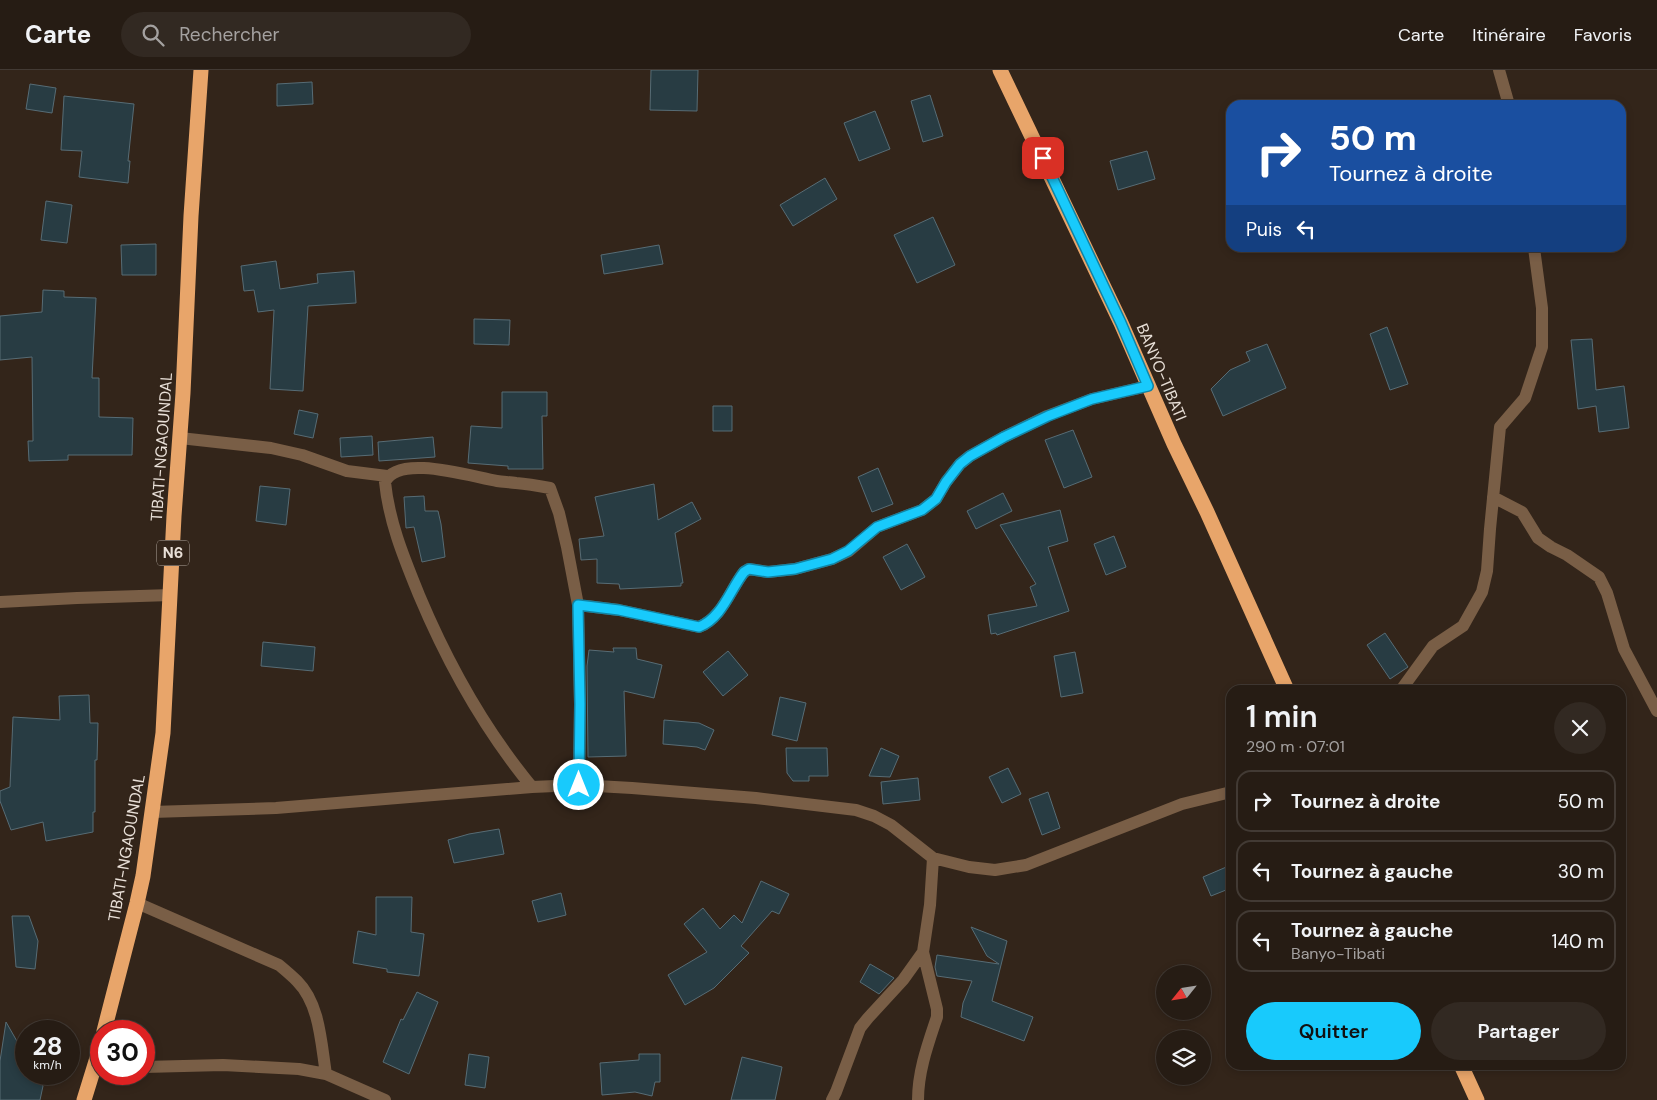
<!DOCTYPE html>
<html lang="fr">
<meta charset="utf-8">
<style>
:root{--surface:#261c14;--page:#322922;--text:#f1f3f6;--muted:#a4a1a0;--line:#423a34;--accent:#18cafc}
body{margin:0;font-family:"DM Sans",sans-serif;background:var(--page);color:var(--text);height:100vh;display:flex;flex-direction:column;font-size:19px;white-space:nowrap}
*{box-sizing:border-box;margin:0}
p{font-size:16px;color:var(--muted)}
.icon{flex:none;width:28px;height:28px;fill:none;stroke:currentColor;stroke-width:2;stroke-linecap:round;stroke-linejoin:round}
.map{position:relative;flex:1;overflow:hidden}
.panel{position:absolute;left:1226px;top:615px;width:400px;height:385px;display:flex;flex-direction:column;background:var(--surface);border-radius:15px;box-shadow:0 2px 8px #0003,0 0 0 1px var(--line)}
.panel>*{flex:none}
.hud{position:absolute;left:1226px;top:30px;width:400px;height:152px;border-radius:15px;box-shadow:0 2px 8px #0003,0 0 0 1px var(--line);background:#1a4fa0;color:#fff;overflow:hidden}
.needle{width:32px;rotate:240deg}
.fabs{position:absolute;left:1156px;top:895px;display:grid;gap:10px}
.fabs a{display:grid;place-items:center;width:55px;height:55px;border-radius:50%;background:var(--surface);box-shadow:0 2px 8px #0003,0 0 0 1px var(--line);font-size:25px}
.speed{position:absolute;left:15px;top:950px;display:flex;gap:10px;font-size:25px;font-weight:700;text-align:center}
.speed>*{display:grid;place-content:center;width:65px;height:65px;border-radius:50%;background:var(--surface);box-shadow:0 2px 8px #0003,0 0 0 1px var(--line);line-height:1}
.speed small{font-size:12px;font-weight:400}
.speed .limit{border:8px solid #d22;background:#fff;color:#111}
.pin{position:absolute;display:grid;place-items:center;width:42px;height:42px;color:#fff;margin:-21px;border-radius:10px;box-shadow:0 2px 8px #0006}
.me{position:absolute;width:55px;margin:-28px;rotate:0deg;stroke-linejoin:round;filter:drop-shadow(0 0 4px #0008)}
.turn{display:flex;align-items:center;gap:18px;height:105px;padding:0 20px;font-size:22px}
.turn .icon{width:65px;height:65px;stroke-width:2.5}
.turn b{display:block;font-size:35px;line-height:42px}
.then{display:flex;align-items:center;height:48px;padding:0 20px;background:#0003;gap:10px;font-size:19px}
.round{display:grid;place-items:center;flex:none;width:52px;height:52px;border-radius:26px;background:var(--page)}
.overview{display:flex;align-items:center;justify-content:space-between;height:85px;padding:0 20px}
h1{font-size:30px;font-weight:600;line-height:38px}
.action{display:flex;gap:10px;margin-top:auto;padding:10px 20px}
.action a{flex:1;height:58px;border-radius:30px;background:var(--accent);color:#111;font-size:20px;font-weight:600;line-height:58px;text-align:center}
.action a+a{background:var(--page);color:var(--text)}
ul{padding:0;list-style:none}
li{display:flex;align-items:center;gap:15px;height:62px;margin:0 10px 8px;padding:0 10px;border:2px solid var(--line);border-radius:15px}
li div{flex:1}
li b{display:block;font-size:19px}
li em{font-style:normal}
header{display:flex;align-items:center;gap:30px;box-sizing:border-box;height:70px;padding:0 25px;background:var(--surface);border-bottom:1px solid var(--line)}
header strong{font-size:24px}
nav{display:flex;gap:28px;margin-inline-start:auto;font-size:18px}
.search{width:350px;height:45px;background:var(--page);display:flex;align-items:center;gap:12px;box-sizing:border-box;padding:0 18px;border-radius:28px;color:var(--muted);font-size:19px}
.map>svg:first-child{display:block}
.building{fill:#283c43;stroke:#576c75}
.lines{fill:none;stroke-linecap:round;stroke-linejoin:round}
.street{stroke:#795e46;stroke-width:12}
.highway{stroke:#e8a56a;stroke-width:15}
.route-casing{stroke:#1083a4;stroke-width:12}
.route{stroke:#18cafc;stroke-width:9}
.labels{text-anchor:middle;stroke-width:4;stroke-linejoin:round;paint-order:stroke}
.shield{fill:#33251a;stroke:#b2a89f;stroke-width:1}
.shield-label{font-size:15px;font-weight:bold;fill:#e9e0d8}
.street-label{font-size:16px;fill:#e9e0d8;stroke:#33251a}
</style>
<header>
<strong>Carte</strong>
<div class="search"><svg class="icon" aria-label="search" viewBox="0 0 24 24"><circle cx="10" cy="10" r="6"/><path d="M15 15l6 6"/></svg>Rechercher</div>
<nav><a>Carte</a><a>Itinéraire</a><a>Favoris</a></nav>
</header>
<div class="map">
<svg width="1657" height="1030" viewBox="0 0 1657 1030">
<rect width="100%" height="100%" fill="#33251a"/>
<path class="building" d="M651,0H698L697,41L650,40Z
M312,12L313,34L277,36V14Z
M30,14L56,18L52,43L26,39Z
M930,25L943,66L923,72L911,31Z
M64,26L134,34L128,91H130L128,113L79,107L82,81L61,80Z
M875,41L890,79L859,91L844,53Z
M1147,81L1155,109L1118,120L1110,91Z
M825,108L837,129L793,156L780,135Z
M46,131L72,135L67,173L41,170Z
M933,147L955,195L917,213L894,165Z
M156,174V205H122L121,175Z
M659,175L663,194L604,204L601,185Z
M276,191L280,219L318,213L317,204L354,201L356,233L308,236L303,321L270,319L274,240L258,242L254,220L244,221L241,196Z
M43,220L64,221V227L96,228L92,308H99V347L133,348L132,385H68V390L29,391L28,371H33L32,287L0,290V246L42,242Z
M474,249L510,250L509,275L474,274Z
M1387,257L1408,314L1390,320L1370,264Z
M1592,269L1596,320L1624,316L1629,358L1599,362L1596,336L1578,339L1571,270Z
M1267,274L1286,318L1223,346L1211,319L1230,300L1250,291L1246,282Z
M502,322H547V346H542L543,399H508V396L468,393L471,356L502,358Z
M713,336H732V361H713Z
M299,340L318,344L313,368L294,364Z
M1073,360L1092,407L1064,418L1045,370Z
M372,366L373,385L341,387L340,368Z
M433,367L435,387L379,391L378,372Z
M878,398L893,434L872,442L858,407Z
M654,414L658,450L692,432L701,449L675,463L683,513H681V516L620,519L619,514L597,513V489L581,490L579,469L604,466L595,427Z
M260,416L290,419L286,455L256,451Z
M1003,423L1012,441L976,459L967,441Z
M424,426L425,441H438L441,454L445,487L422,492L414,457L406,458L404,427Z
M1060,440L1068,471L1048,477L1069,541L997,565L996,563L991,564L988,545L1037,536L1030,517L1036,514L1000,455Z
M1114,466L1126,497L1106,505L1094,474Z
M907,474L925,507L901,520L883,487Z
M1385,563L1408,597L1390,609L1367,575Z
M263,572L315,577L313,601L261,596Z
M613,578H636L637,589L662,595L654,628L624,621L626,686L588,687L587,596L589,580L614,582Z
M728,581L748,605L723,626L703,602Z
M1075,582L1083,623L1061,627L1054,586Z
M89,625L90,653H98L97,690H95V742H93V762L46,771L43,752L11,760L0,731V721L10,717L13,647L60,650L59,626Z
M780,627L806,633L797,671L772,665Z
M664,650L699,653L714,660L705,680L697,677L663,674Z
M786,678H827L828,706H809V711H793L787,703Z
M881,678L899,686L890,707L869,706Z
M1008,698L1021,724L1002,733L989,707Z
M918,708L920,730L883,734L881,712Z
M1048,722L1060,758L1042,765L1029,729Z
M499,759L504,784L454,793L448,770L469,764Z
M1231,795V818L1211,826L1203,807Z
M761,811L789,824L779,844L772,841L741,876L749,883L714,918L685,935L668,905L707,882L684,854L703,838L720,859L734,845L742,853Z
M561,823L566,845L538,852L532,831Z
M376,827H412L411,862L424,864L419,906L387,902V899L353,893L358,861L376,865Z
M12,846H29L38,871L35,899L16,897Z
M971,857L1007,871L992,931L1033,947L1024,971L961,947L963,933L972,911L937,906L935,897L937,885L999,894L987,886Z
M870,894L894,908L879,924L860,912Z
M417,922L438,932L409,1004L383,992L401,949L403,950Z
M6,952L26,987V1004H36L43,1016L40,1030H0V991Z
M469,984L489,987L485,1018L465,1015Z
M639,984H660V1012H655L652,1026L635,1022L602,1025L600,993L639,990Z
M742,987L782,997L775,1030H731Z"/>
<g class="lines">
<path class="street" d="M1499,0L1509,35
M180,368L271,378L302,385L347,401L387,406
M1493,427L1522,442L1538,468L1551,477L1567,485L1599,507L1607,523L1624,579L1657,641
M0,532L77,528L171,525
M578,535L619,540L699,557C722,548 730,520 744,502L749,499L768,502L795,499L832,489L849,481L877,457L922,440L936,429L946,412L960,394L970,386L1004,367L1047,346L1092,329L1148,316
M1401,620L1433,576L1463,556L1482,522L1487,501L1490,459L1500,357L1525,328L1542,277V238L1534,178
M532,717C484,659 448,594 419,525C404,488 389,452 385,412C398,383 472,407 497,411C503,412 510,412 516,413C527,414 539,416 550,418L559,443L567,477L578,535L580,634L579,715
M152,742L276,738L532,717L579,715L632,718L756,728L856,740L874,746L891,755L933,788L969,797L995,800L1026,795L1182,734L1231,722
M137,833L279,895C285,900 291,905 297,911C320,934 321,973 326,1004
M144,997L223,995L299,999L326,1004L385,1030
M832,1030L836,1022L860,958L868,948L903,910L923,882
M918,1030C918,1001 928,974 937,947V939L923,882L930,835L933,788"/>
<path class="highway" d="M1000,0L1121,253L1174,374L1207,442L1287,620
M104,961L137,833L143,806L163,663L174,446L183,323L191,146L201,0
M1461,995L1477,1030
M84,1030L101,975"/>
</g>
<g class="lines">
<g class="route-casing">
<path id="route" d="M579,715L580,634L578,535L619,540L699,557C722,548 730,520 744,502L749,499L768,502L795,499L832,489L848,481L877,457L922,440L936,429L946,412L960,394L970,386L1004,367L1048,346L1092,329L1148,316L1121,253L1043,88"/>
</g>
<use href="#route" class="route"/>
</g>
<g class="labels">
<rect class="shield" x="157" y="470.5" width="32" height="25" rx="4"/>
<g class="shield-label">
<text x="173" y="488">N6</text>
</g>
<g class="street-label">
<text transform="translate(1162 302) rotate(67)" y="6">BANYO-TIBATI</text>
<text transform="translate(161 377) rotate(-86)" y="6">TIBATI-NGAOUNDAL</text>
<text transform="translate(126 778) rotate(-80)" y="6">TIBATI-NGAOUNDAL</text>
</g>
</g>
</svg>
<div class="fabs">
<a><svg class="needle" viewBox="-14 -14 28 28"><path d="M0-13l5 13h-10z" fill="#e53935"/><path d="M0 13l5-13h-10z" fill="#a4a1a0"/></svg></a>
<a><svg class="icon" aria-label="layers" viewBox="0 0 24 24"><path d="M12 4l9 5-9 5-9-5zM3 14l9 5 9-5"/></svg></a>
</div>
<div class="speed"><div>28<small>km/h</small></div><div class="limit">30</div></div>
<div class="pin" style="left:1043px;top:88px;background:#d93025"><svg class="icon" aria-label="arrive" viewBox="0 0 24 24"><path d="M6 21V4h12l-3 4 3 4H6"/></svg></div>
<svg class="me" style="left:579px;top:715px" viewBox="-20 -20 40 40"><circle r="17" fill="#18cafc" stroke="#fff" stroke-width="3"/><path d="M0-11L8 9 0 5-8 9z" fill="#fff"/></svg>
<div class="hud">
<div class="turn"><svg class="icon" aria-label="right" viewBox="0 0 24 24"><path d="M7 20v-9h11M14 6l5 5-5 5"/></svg><div><b>50 m</b>Tournez à droite</div></div>
<div class="then">Puis<svg class="icon" aria-label="left" viewBox="0 0 24 24"><path d="M17 20v-9H6M10 6l-5 5 5 5"/></svg></div>
</div>
<section class="panel">
<div class="overview"><div><h1>1 min</h1><p>290 m · 07:01</p></div><a class="round"><svg class="icon" aria-label="close" viewBox="0 0 24 24"><path d="M6 6l12 12M18 6L6 18"/></svg></a></div>
<ul>
<li><svg class="icon" aria-label="right" viewBox="0 0 24 24"><path d="M7 20v-9h11M14 6l5 5-5 5"/></svg><div><b>Tournez à droite</b></div><em>50 m</em></li>
<li><svg class="icon" aria-label="left" viewBox="0 0 24 24"><path d="M17 20v-9H6M10 6l-5 5 5 5"/></svg><div><b>Tournez à gauche</b></div><em>30 m</em></li>
<li><svg class="icon" aria-label="left" viewBox="0 0 24 24"><path d="M17 20v-9H6M10 6l-5 5 5 5"/></svg><div><b>Tournez à gauche</b><p>Banyo-Tibati</p></div><em>140 m</em></li>
</ul>
<div class="action"><a>Quitter</a><a>Partager</a></div>
</section>
</div>
